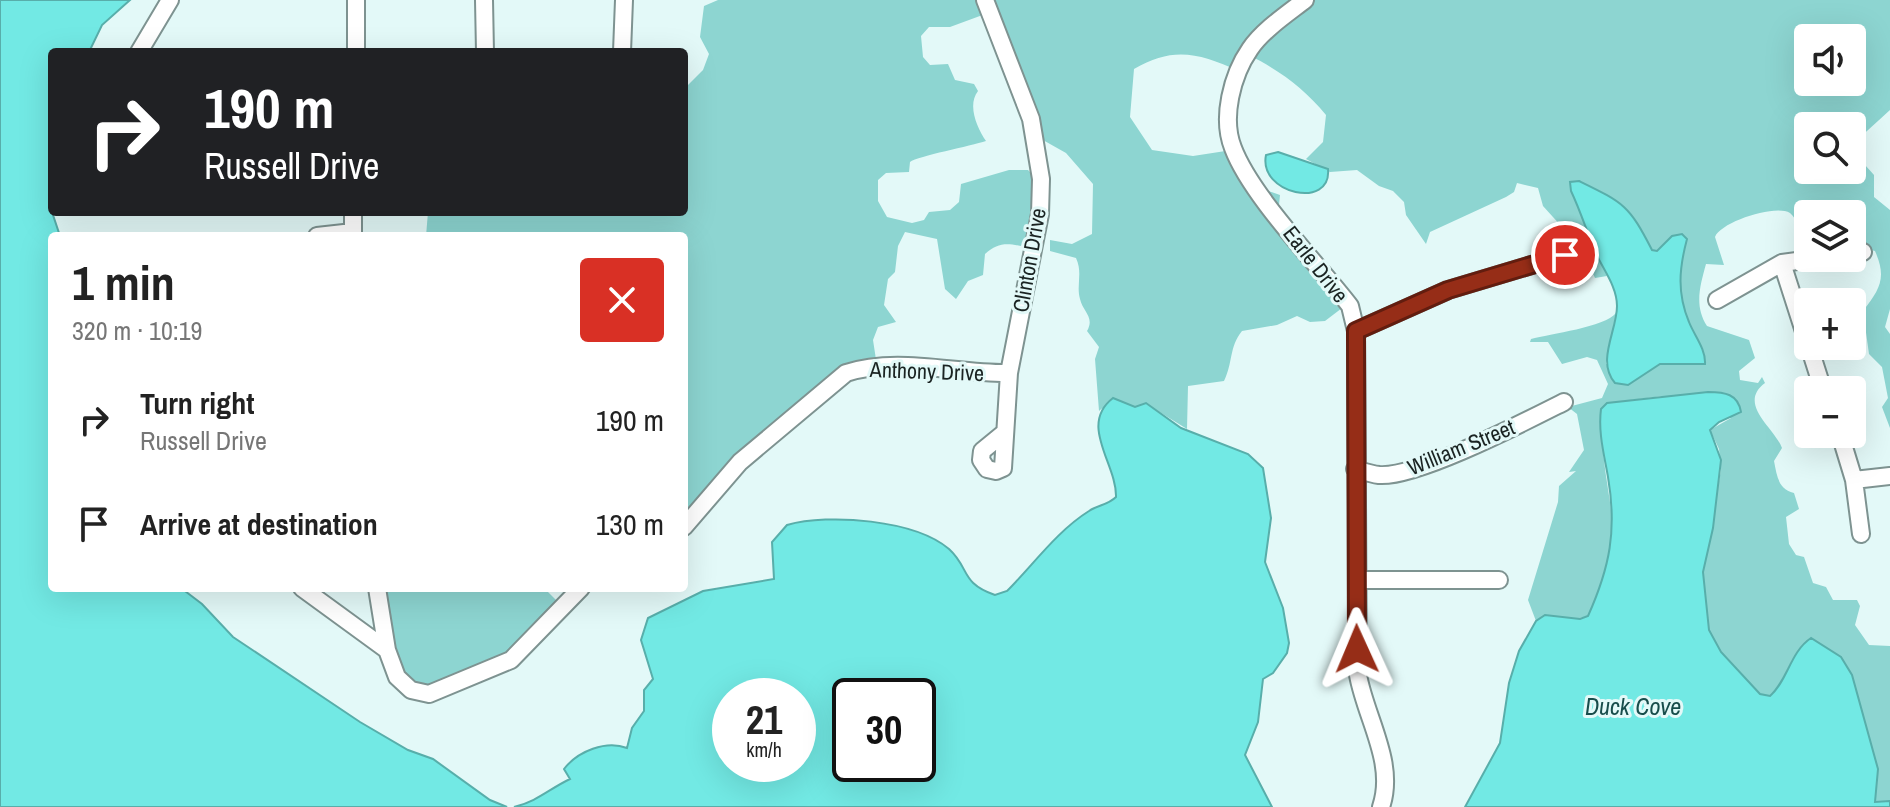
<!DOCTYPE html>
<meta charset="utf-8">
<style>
:root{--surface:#fff;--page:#f6f6f6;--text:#222;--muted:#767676}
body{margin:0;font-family:"Archivo Narrow",sans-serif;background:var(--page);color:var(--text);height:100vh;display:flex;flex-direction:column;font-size:30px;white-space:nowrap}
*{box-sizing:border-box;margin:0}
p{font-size:26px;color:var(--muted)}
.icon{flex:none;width:44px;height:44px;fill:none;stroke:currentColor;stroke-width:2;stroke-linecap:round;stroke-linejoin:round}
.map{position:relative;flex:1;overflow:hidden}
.sheet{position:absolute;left:48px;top:232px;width:640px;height:360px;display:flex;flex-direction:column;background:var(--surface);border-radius:8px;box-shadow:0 8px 32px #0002}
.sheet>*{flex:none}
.top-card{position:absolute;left:48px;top:48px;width:640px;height:168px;border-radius:8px;box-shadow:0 8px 32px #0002;background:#202124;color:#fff;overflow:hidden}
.controls{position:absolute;left:1794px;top:24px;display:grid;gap:16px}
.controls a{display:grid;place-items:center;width:72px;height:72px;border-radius:8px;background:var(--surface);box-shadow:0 8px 32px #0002;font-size:40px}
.speed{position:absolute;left:712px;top:678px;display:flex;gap:16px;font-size:40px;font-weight:700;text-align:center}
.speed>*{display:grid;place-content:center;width:104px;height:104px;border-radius:50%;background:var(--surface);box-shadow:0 8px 32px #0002;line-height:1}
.speed small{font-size:20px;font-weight:400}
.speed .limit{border:4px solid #111;border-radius:12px;background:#fff;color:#111}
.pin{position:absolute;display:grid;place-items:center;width:68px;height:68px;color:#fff;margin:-34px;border:4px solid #fff;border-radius:50%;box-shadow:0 2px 8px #0007}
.me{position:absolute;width:88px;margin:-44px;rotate:359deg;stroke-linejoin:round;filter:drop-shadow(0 0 6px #0008)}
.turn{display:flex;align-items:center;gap:28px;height:168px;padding:0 24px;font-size:36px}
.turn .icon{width:104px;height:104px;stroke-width:2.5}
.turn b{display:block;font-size:56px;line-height:68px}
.round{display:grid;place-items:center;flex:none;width:84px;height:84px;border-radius:8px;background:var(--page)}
.summary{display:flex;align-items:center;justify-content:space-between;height:136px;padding:0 24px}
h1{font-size:48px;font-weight:700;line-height:60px}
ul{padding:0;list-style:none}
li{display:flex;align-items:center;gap:24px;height:104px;padding:0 24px}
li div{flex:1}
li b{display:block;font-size:30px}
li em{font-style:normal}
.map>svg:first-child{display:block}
.green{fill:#8dd5d1;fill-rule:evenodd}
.water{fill:#72e9e4;stroke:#58aeaa;stroke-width:2;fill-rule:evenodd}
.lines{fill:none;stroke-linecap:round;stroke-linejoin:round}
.minor-casing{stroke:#7e9391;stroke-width:20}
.minor{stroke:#fff;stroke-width:16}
.route-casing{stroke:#621d0f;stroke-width:20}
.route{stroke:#962d17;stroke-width:14}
.labels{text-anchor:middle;stroke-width:6;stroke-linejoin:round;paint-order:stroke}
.street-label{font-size:22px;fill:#1a2322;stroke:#e3f9f8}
.water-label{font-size:24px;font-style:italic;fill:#174d4b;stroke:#e3f9f8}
</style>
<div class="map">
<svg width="1890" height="807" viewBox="0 0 1890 807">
<rect width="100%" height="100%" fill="#e3f9f8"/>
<path class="green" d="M718,0H1890V110L1856,141L1857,156L1874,175V197L1890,210V309L1885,327L1890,334V428L1882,407L1888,398L1882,367L1869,354L1863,311C1880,289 1887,278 1875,251L1852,245V214H1808V238C1802,232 1796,218 1790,213C1775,204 1721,222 1715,237L1724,265L1706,264C1700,286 1694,306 1707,326L1749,340L1755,358L1739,371L1740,380L1758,383L1762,377L1765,383C1737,404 1774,427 1782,448L1774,461C1777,476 1778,489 1794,493L1799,509L1786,517L1789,544L1796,555L1804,557L1813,583L1826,587L1833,600H1857L1860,606L1855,625L1869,645L1890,646V801L1875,802L1878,769L1852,675L1841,657L1810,639C1790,653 1787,679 1770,696L1760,694L1721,652L1709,630L1703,572L1721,470L1719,449L1710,430L1731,418L1663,396L1607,403C1593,452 1617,500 1612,551C1609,574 1597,596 1588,616C1571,623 1554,610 1536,621L1528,600L1558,502L1559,486L1576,471L1569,472L1584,450L1577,414L1568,407L1602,398L1608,384L1597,360L1587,357L1562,364L1548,342H1530L1531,339C1550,334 1605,327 1616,313L1606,364H1704C1707,350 1694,335 1689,322C1677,293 1679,269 1687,239L1675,235L1657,252L1652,250C1630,205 1623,202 1579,181L1571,191L1607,276L1595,278L1581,248L1543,206L1538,188L1517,183L1514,192L1506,197L1430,232L1426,244L1406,215L1404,202L1393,191L1379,186L1357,170L1330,172L1306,159L1323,142L1326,115C1304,88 1280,71 1249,55L1239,71C1199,53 1173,46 1134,69L1130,117L1152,150L1193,156L1232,150L1257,187L1280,195L1278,215L1346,305L1325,321L1310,322L1297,316L1277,325L1242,331C1229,347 1233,363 1224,381L1188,386L1187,429L1145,403L1135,407C1122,400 1109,402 1099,411L1095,359L1099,347L1087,331C1095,317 1083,312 1080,299C1076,285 1083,273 1076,258L1050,251V240L1072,244L1092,234L1093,184L1066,153L1034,135L988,13L950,27H929L921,36L923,57L930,65L948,64L955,80L974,84L978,91C967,105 977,128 986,141C971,146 918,156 910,162L909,172L886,173L878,180V201L887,217L912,223L924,220L929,212L950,210L959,202L961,184L1009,170H1028L1041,183L1037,233L1021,246C1006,243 997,243 985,254L983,275L968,281L956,299L945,289L937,239L905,232L898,246L895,272L888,279L884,305L896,322L878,327L873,340L877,366L858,370L741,463L693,520L684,514V236H426L428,212H684V89L703,70L709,54L700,37L704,6ZM1808,38H1852V82H1808ZM1808,126H1852V170H1808Z
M378,588H544L563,607L521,654L427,695L398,679Z"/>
<path class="water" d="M0,0H130L102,25L89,52H52V194L49,203L60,236H52V588H181L202,604L233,637L360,722L408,750L433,759L490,800L507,807H0Z
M1278,152L1328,169C1332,210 1258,194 1266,155Z
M1579,181C1624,203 1629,205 1652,250L1657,251L1672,236L1682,234L1687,239C1679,269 1677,293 1689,322C1694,335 1706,349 1705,364H1660L1628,385L1615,383C1596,361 1617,331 1617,306C1617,285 1601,267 1594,249C1586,229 1580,210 1571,191L1570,182Z
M1708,392C1725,392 1738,394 1741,412L1719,422L1710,430L1721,460L1713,528L1703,572L1709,630L1721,652L1760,694L1770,696C1788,680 1790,652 1811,638L1841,657L1852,675L1878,769L1875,802L1890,801V807H1465L1500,743L1509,683L1519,651L1536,621L1545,615L1580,619L1588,616C1610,567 1617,530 1608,477C1604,454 1598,432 1601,409L1607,403Z
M1113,398L1135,407L1146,403L1181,428L1248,454L1263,468L1271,518L1265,562L1283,608L1289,643L1287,653L1273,673L1263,679L1258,722L1245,755L1272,807H514C538,801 549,789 570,779L564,769C578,751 606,740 627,748L632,728L644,711V690L653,679L641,640L648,618L703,591L774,579L772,542L787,525C829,513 915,520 949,549C970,568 960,583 995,595L1007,591C1033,565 1057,531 1089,511C1098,505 1108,505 1116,497C1117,464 1078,425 1113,398ZM730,696H798V764H730ZM850,696H918V764H850Z"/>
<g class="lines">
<g class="minor-casing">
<path id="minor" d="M484,0L485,52
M985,0L1031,119L1041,179L1040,214L1009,373L1003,468L996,471L987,469L981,460L982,451L1004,433
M1305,0C1287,14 1263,30 1250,49C1232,75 1221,118 1233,148C1251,196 1317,263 1350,306L1356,331L1358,675C1366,719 1396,763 1381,807
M139,52L170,0
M356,52V0
M622,52L624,0
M317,236L353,232
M353,236V212
M1852,253L1863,252
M1782,263L1808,344
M1717,300L1782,263L1819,258
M1356,331L1448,290L1565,255
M1809,346L1823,390
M1840,434L1854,480L1861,534
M1355,469C1362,471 1371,474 1379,475C1417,478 1526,421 1564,402
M1854,480L1890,476
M684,527L740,462L846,373C897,356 956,374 1009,373
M1357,580H1499
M302,588L387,650L397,677L411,690L429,694L511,660L581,588
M377,588L387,650"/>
</g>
<use href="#minor" class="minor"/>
</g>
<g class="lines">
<g class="route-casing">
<path id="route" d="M1357,649L1356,331L1448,290L1565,255"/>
</g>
<use href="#route" class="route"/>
</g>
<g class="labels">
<g class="street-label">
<text transform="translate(1029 260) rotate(-80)" y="8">Clinton Drive</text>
<text transform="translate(1316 264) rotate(52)" y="8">Earle Drive</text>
<text transform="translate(927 371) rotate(2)" y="8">Anthony Drive</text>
<text transform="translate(1461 447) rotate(-22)" y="8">William Street</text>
</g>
<g class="water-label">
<text x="1633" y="715">Duck Cove</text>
</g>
</g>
</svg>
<div class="controls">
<a><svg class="icon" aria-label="sound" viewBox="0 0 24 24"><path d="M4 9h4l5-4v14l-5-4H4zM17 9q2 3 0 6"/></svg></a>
<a><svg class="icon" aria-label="search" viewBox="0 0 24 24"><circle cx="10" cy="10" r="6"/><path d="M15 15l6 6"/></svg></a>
<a><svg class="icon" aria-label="layers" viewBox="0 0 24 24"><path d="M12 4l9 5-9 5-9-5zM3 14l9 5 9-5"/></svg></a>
<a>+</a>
<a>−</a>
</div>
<div class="speed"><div>21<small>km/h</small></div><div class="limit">30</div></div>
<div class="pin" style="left:1565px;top:255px;background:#d93025"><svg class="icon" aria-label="arrive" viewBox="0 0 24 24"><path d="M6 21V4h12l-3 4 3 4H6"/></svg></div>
<svg class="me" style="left:1357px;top:649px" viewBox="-20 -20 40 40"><path d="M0-17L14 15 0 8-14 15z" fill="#962d17" stroke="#fff" stroke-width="4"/></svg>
<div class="top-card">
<div class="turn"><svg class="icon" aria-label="right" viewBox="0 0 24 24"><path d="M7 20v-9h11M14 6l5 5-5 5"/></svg><div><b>190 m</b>Russell Drive</div></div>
</div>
<section class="sheet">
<div class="summary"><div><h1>1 min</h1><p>320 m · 10:19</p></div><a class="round" style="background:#d93025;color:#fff"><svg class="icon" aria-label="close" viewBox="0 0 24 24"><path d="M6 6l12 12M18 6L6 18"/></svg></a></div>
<ul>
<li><svg class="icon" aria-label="right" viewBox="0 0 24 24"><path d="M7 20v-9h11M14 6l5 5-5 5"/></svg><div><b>Turn right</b><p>Russell Drive</p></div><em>190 m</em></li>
<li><svg class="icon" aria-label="arrive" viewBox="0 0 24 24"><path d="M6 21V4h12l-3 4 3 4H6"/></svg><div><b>Arrive at destination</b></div><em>130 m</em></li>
</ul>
</section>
</div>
